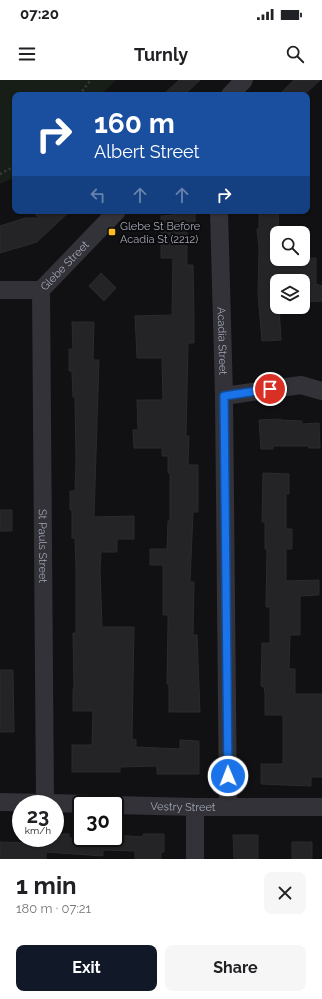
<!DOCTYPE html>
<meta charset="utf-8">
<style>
:root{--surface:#fff;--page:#f6f6f6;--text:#202124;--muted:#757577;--accent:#111827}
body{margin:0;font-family:Raleway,sans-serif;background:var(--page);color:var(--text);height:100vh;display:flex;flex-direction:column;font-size:15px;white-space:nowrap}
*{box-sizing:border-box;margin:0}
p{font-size:13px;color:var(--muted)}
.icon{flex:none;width:22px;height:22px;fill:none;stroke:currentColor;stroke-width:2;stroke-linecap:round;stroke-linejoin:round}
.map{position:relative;height:779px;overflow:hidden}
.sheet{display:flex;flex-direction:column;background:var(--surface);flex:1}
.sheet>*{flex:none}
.banner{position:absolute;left:12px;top:12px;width:298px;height:122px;border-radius:8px;box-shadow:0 1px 3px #0004;background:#1a4fa0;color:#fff;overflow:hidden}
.tools{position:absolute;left:270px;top:146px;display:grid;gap:8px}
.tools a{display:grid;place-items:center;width:40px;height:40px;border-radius:8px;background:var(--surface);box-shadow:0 1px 3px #0004;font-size:20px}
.speed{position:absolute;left:12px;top:715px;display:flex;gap:8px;font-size:20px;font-weight:700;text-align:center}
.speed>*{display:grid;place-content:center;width:52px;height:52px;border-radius:50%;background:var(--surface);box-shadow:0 1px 3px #0004;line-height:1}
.speed small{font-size:10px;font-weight:400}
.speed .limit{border:2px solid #111;border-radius:6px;background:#fff;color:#111}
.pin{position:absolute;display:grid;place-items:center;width:34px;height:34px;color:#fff;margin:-17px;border:2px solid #fff;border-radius:50%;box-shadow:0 1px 4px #0007}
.me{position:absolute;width:44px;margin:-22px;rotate:359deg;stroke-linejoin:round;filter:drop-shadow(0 0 3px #0008)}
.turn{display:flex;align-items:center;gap:14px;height:84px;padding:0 16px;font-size:18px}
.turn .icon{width:52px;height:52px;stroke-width:2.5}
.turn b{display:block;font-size:28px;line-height:34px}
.lanes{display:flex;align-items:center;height:38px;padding:0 16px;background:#0003;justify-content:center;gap:20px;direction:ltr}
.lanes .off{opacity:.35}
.round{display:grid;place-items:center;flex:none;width:42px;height:42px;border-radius:8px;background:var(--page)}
.summary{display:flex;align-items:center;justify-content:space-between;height:68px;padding:0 16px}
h1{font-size:24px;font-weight:700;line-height:30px}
.cta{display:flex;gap:8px;margin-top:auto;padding:8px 16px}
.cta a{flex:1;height:46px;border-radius:8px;background:var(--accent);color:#fff;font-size:16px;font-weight:700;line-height:46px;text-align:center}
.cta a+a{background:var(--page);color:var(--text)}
.status{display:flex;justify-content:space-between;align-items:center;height:28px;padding:0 20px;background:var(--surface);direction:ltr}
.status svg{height:11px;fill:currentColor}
header{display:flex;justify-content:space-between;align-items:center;height:52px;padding:0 16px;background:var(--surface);font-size:18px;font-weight:700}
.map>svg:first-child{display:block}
.green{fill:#171e18}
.building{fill:#242427;stroke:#2b2b2f}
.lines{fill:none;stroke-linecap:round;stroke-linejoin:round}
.path{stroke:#38393f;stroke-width:2.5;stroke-dasharray:2 3;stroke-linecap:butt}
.street{stroke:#323238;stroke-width:18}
.route-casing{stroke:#114b97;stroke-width:10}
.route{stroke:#1a73e8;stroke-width:7}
.poi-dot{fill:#fdbe1f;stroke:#0c0c0e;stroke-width:1.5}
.labels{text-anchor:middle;stroke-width:4;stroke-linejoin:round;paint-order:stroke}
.poi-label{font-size:11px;fill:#a1a6b4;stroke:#0c0c0e;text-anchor:start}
.street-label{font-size:11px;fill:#a1a6b4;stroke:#0c0c0e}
</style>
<div class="status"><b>07:20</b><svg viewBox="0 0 49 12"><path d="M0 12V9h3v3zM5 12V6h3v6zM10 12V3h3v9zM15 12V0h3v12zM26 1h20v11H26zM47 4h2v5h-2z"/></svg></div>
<header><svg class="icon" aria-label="menu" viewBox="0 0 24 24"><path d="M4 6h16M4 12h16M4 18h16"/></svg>Turnly<svg class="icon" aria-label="search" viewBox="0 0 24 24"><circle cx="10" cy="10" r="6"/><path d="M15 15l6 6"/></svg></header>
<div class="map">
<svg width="322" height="779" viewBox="0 0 322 779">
<rect width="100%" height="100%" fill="#111113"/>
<path class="green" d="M0,0H116L101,15H15V97L0,104Z"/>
<path class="building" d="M179,0H200L184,15H163Z
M294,0H320L304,15H279Z
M32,131H70L37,162L0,173V146L25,138H39Z
M174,131H195V147H187V185H193L194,234V263H188L186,356H189L188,385H198V432H193L190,502H194L193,555H197L200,632H169V604H167L168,545V535H163V485H150V469H167L168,441H170V393H168V376H162V368H134L133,350H138L137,320H163L162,278H137L135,236L172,235L173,178H161V136L174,135Z
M259,131H278L279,153H277V179L316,178V204L322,206V221L303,222V201H277V227H279L281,260L262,261L258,214L259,169L257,149H259Z
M101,193L116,208L104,221L89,206Z
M72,242H94L93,280H99L94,437L134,436V459H117V472H101L100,489L102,547H134L132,659L136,660V667L180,669V660L199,661V694H157V686L120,687V692H72V665H92L93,631H73V609H74L73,553H76V489L75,458H72V430H70V411H75L76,381L75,317H73L72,291H69V269H73Z
M281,339V340L302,341V344L319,343L320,368H309L308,366H273V369H261L259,340Z
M263,393L289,394V414H286V449H292V469H286V501L319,500V515L300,516V555H290L289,589H295V614H322V697H311V706L261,704V684H283V635H265V612L264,607L261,606L262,563H270V527H266L267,469H265V442H262Z
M0,430H12V451H0Z
M0,590H13L14,652H0Z
M55,754H69V758H115V755L143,757V754H164V772H161V779H135V771L103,770V776L46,772V779H0V762L27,763L28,758H55Z
M233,755H258V779H234Z
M292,762H312V779H292Z"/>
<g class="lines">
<path class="path" d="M79,15L91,0
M0,94L15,86"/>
<g class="street">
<path d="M230,15L244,0"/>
<path id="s1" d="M219,131L224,316L228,726"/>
<path id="s2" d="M0,210H41L117,131"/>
<path id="s3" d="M41,210L45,722"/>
<path d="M224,316L301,305L322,311"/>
<path d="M0,722L93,724"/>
<path id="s4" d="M115,725L195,727H322"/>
<path d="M195,727V779"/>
</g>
</g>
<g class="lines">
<g class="route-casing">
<path id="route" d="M228,696L224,316L270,309"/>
</g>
<use href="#route" class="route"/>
</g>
<rect class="poi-dot" x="108" y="148" width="8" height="8" rx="2"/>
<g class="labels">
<g class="poi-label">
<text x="120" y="150">Glebe St Before<tspan x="120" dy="13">Acadia St (2212)</tspan></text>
</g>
<g class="street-label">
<text dy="4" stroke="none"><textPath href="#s2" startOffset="75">Glebe Street</textPath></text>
<text dy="4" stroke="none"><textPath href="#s1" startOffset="130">Acadia Street</textPath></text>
<text dy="4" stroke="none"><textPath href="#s3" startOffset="256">St Pauls Street</textPath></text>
<text dy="4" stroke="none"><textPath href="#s4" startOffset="68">Vestry Street</textPath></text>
</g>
</g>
</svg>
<div class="tools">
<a><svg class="icon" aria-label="search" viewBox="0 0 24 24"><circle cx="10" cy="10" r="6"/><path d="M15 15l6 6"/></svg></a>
<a><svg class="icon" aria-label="layers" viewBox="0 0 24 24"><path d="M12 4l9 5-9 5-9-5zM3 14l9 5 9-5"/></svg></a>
</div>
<div class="speed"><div>23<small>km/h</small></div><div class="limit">30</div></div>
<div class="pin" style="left:270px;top:309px;background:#d93025"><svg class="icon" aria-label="arrive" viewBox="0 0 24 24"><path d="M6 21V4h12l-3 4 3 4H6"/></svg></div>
<svg class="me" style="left:228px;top:696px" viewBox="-20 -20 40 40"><circle r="17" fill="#1a73e8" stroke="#fff" stroke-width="3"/><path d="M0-11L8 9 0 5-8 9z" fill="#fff"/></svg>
<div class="banner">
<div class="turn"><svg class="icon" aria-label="right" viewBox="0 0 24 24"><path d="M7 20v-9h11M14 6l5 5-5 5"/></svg><div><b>160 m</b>Albert Street</div></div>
<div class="lanes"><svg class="icon off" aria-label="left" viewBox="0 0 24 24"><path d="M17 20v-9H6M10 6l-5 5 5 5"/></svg><svg class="icon off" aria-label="ahead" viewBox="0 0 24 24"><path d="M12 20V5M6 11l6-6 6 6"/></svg><svg class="icon off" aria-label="ahead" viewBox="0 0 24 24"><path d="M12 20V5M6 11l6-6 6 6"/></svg><svg class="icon" aria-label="right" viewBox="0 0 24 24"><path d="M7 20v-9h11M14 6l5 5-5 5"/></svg></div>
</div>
</div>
<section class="sheet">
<div class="summary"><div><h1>1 min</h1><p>180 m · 07:21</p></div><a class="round"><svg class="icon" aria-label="close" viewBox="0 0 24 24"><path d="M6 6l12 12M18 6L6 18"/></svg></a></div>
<div class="cta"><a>Exit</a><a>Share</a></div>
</section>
